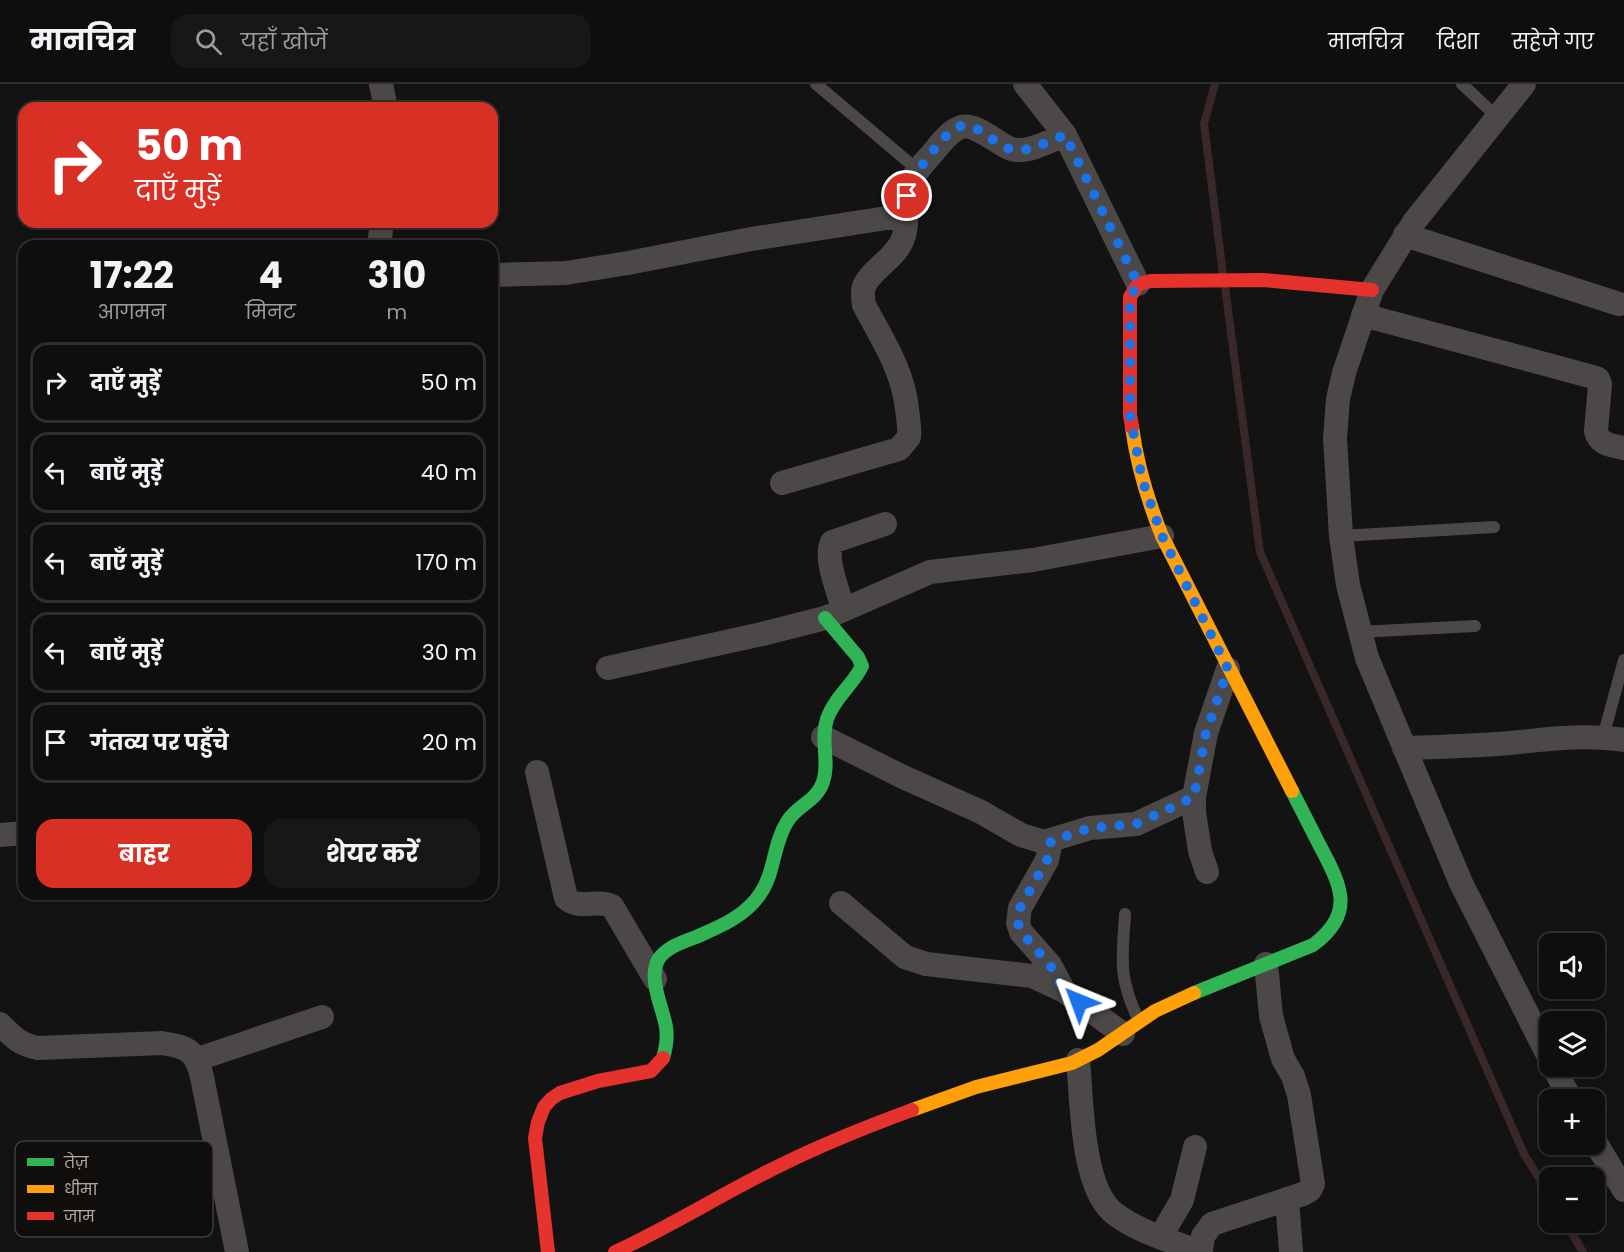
<!DOCTYPE html>
<html lang="hi">
<meta charset="utf-8">
<style>
:root{--surface:#0e0e0e;--page:#171717;--text:#f1f3f6;--muted:#9b9c9e;--line:#2e2e2e;--accent:#d93025}
body{margin:0;font-family:Poppins,"Noto Sans Devanagari",sans-serif;background:var(--page);color:var(--text);height:100vh;display:flex;flex-direction:column;font-size:22px;white-space:nowrap}
*{box-sizing:border-box;margin:0}
p{font-size:20px;color:var(--muted)}
.icon{flex:none;width:33px;height:33px;fill:none;stroke:currentColor;stroke-width:2;stroke-linecap:round;stroke-linejoin:round}
.map{position:relative;flex:1;overflow:hidden}
.drawer{position:absolute;left:18px;top:156px;width:480px;height:660px;display:flex;flex-direction:column;background:var(--surface);border-radius:18px;box-shadow:0 3px 9px #0003,0 0 0 2px var(--line)}
.drawer>*{flex:none}
.banner{position:absolute;left:18px;top:18px;width:480px;height:126px;border-radius:18px;box-shadow:0 3px 9px #0003,0 0 0 2px var(--line);background:#d93025;color:#fff;overflow:hidden}
.fabs{position:absolute;left:1539px;top:849px;display:grid;gap:12px}
.fabs a{display:grid;place-items:center;width:66px;height:66px;border-radius:12px;background:var(--surface);box-shadow:0 3px 9px #0003,0 0 0 2px var(--line);font-size:30px}
.pin{position:absolute;display:grid;place-items:center;width:51px;height:51px;color:#fff;margin:-26px;border:3px solid #fff;border-radius:50%;box-shadow:0 2px 6px #0007}
.me{position:absolute;width:66px;margin:-33px;rotate:316deg;stroke-linejoin:round;filter:drop-shadow(0 0 4px #0008)}
.turn{display:flex;align-items:center;gap:21px;height:126px;padding:0 18px;font-size:27px}
.turn .icon{width:78px;height:78px;stroke-width:2.5}
.turn b{display:block;font-size:42px;line-height:51px}
.eta{display:flex;justify-content:space-evenly;align-items:center;height:102px;text-align:center}
.eta b{font-size:36px;font-weight:700;line-height:42px}
.cta{display:flex;gap:12px;margin-top:auto;padding:12px 18px}
.cta a{flex:1;height:69px;border-radius:18px;background:var(--accent);color:#fff;font-size:24px;font-weight:700;line-height:69px;text-align:center}
.cta a+a{background:var(--page);color:var(--text)}
ul{padding:0;list-style:none}
li{display:flex;align-items:center;gap:18px;height:81px;margin:0 12px 9px;padding:0 6px;border:3px solid var(--line);border-radius:18px}
li div{flex:1}
li b{display:block;font-size:22px}
li em{font-style:normal}
header{display:flex;align-items:center;gap:36px;box-sizing:border-box;height:84px;padding:0 30px;background:var(--surface);border-bottom:2px solid var(--line)}
header strong{font-size:28px}
nav{display:flex;gap:33px;margin-inline-start:auto;font-size:21px}
.search{width:420px;height:54px;background:var(--page);display:flex;align-items:center;gap:15px;box-sizing:border-box;padding:0 21px;border-radius:18px;color:var(--muted);font-size:22px}
.map>svg:first-child{display:block}
.lines{fill:none;stroke-linecap:round;stroke-linejoin:round}
.stream{stroke:#3a2829;stroke-width:8}
.lane{stroke:#4c4847;stroke-width:12}
.street{stroke:#4c4847;stroke-width:24}
.fast{stroke:#30b455;stroke-width:14}
.slow{stroke:#ff9f0a;stroke-width:14}
.jam{stroke:#e5322d;stroke-width:14}
.route{stroke:#1a73e8;stroke-width:10;stroke-dasharray:0 18}
.key{fill:#0f0e0d;stroke:#413c3a;stroke-width:1.5}
.key-label{font-size:16px;fill:#b6a6a2}
</style>
<header>
<strong>मानचित्र</strong>
<div class="search"><svg class="icon" aria-label="search" viewBox="0 0 24 24"><circle cx="10" cy="10" r="6"/><path d="M15 15l6 6"/></svg>यहाँ खोजें</div>
<nav><a>मानचित्र</a><a>दिशा</a><a>सहेजे गए</a></nav>
</header>
<div class="map">
<svg width="1624" height="1168" viewBox="0 0 1624 1168">
<rect width="100%" height="100%" fill="#131313"/>
<g class="lines">
<path class="stream" d="M1215,0L1204,40L1223,190
M1225,203L1260,468L1524,1070L1550,1112
M1565,1138L1583,1168"/>
<path class="lane" d="M816,0L919,87
M1462,0L1497,33
M1341,452L1494,443
M1359,548L1475,542
M1603,653L1624,576
M1125,830C1122,876 1118,893 1139,937"/>
<path class="street" d="M381,0L386,24
M1025,0L1065,51L1138,200
M1524,0L1414,138L1372,206L1344,289L1338,315L1335,354L1341,452L1348,501L1367,574L1461,799L1550,975
M1405,151L1619,220
M379,162L382,138
M492,191L566,189L628,179L751,155L906,131
M1363,231L1593,293L1598,295L1600,300L1596,347C1599,361 1612,361 1624,364
M782,399L899,365L909,353C910,344 908,334 907,325C903,286 882,255 864,221C863,215 862,208 864,202C872,185 894,175 902,157C910,140 903,120 909,102C914,88 927,76 936,65C962,33 968,39 1000,59C1006,63 1011,66 1017,66C1033,67 1051,56 1065,51
M843,525C839,508 824,475 832,458L885,440
M608,584L762,550L825,534L930,488L1033,476L1162,452
M823,653L901,692L981,728L1021,751L1044,758L1090,744L1136,740L1194,713
M1404,664C1439,663 1474,662 1510,659C1548,655 1586,650 1624,656
M537,688L566,814C578,826 597,815 612,822L655,895
M0,751L24,749
M1051,757L1047,776L1020,824L1018,839L1021,848L1050,881L1064,907
M1207,788L1200,767L1194,728V713L1206,649L1228,585
M841,819L905,873L926,880L1032,892L1064,907L1123,950
M0,940C14,954 19,960 38,964L162,959C188,963 196,967 202,993L237,1168
M198,975L322,933
M1078,976C1082,1016 1081,1105 1115,1130C1139,1148 1172,1157 1199,1168
M1553,982L1571,1016
M1594,1056L1624,1106
M1287,1115L1291,1168
M1161,1152L1182,1116L1195,1063
M1201,1168L1203,1152L1212,1140L1303,1110L1310,1106L1313,1100L1299,1011L1293,992L1283,975L1271,932L1266,880"/>
<path class="fast" d="M1194,909L1313,861C1356,829 1341,802 1320,762C1311,744 1301,725 1292,707
M663,974C666,964 668,955 666,943C663,924 648,896 658,876C666,863 683,858 696,853C719,843 746,832 760,810C775,789 773,760 787,738C796,722 817,717 823,698C830,678 820,656 827,635C834,614 853,601 862,582L858,573L825,534"/>
<path class="slow" d="M1132,343C1137,381 1148,417 1162,452L1292,707
M912,1026L976,1003L1072,979L1098,966L1155,927L1194,909"/>
<path class="jam" d="M1132,343L1130,331V213L1138,200L1151,197L1263,196L1372,206
M548,1168L535,1054L538,1038L544,1023L551,1015L560,1009L598,997L651,987L663,974
M615,1168C665,1145 712,1116 761,1091C809,1066 860,1045 912,1026"/>
</g>
<g class="lines">
<path class="route" d="M907,112C909,106 910,100 913,95C920,83 946,47 958,43C962,41 968,42 972,43C988,48 1000,66 1017,66C1032,67 1051,56 1065,51L1138,200L1130,213V331L1142,395L1162,452L1228,585L1206,649L1194,713L1136,740L1090,744L1051,757L1047,776L1020,824L1018,839L1021,848L1050,881L1064,907L1079,918"/>
</g>
<rect x="15" y="1057" width="198" height="96" rx="9" class="key"/>
<rect x="27" y="1074" width="27" height="8" fill="#30b455"/>
<rect x="27" y="1101" width="27" height="8" fill="#ff9f0a"/>
<rect x="27" y="1128" width="27" height="8" fill="#e5322d"/>
<g class="key-label">
<text x="64" y="1084">तेज़</text>
<text x="64" y="1111">धीमा</text>
<text x="64" y="1138">जाम</text>
</g>
</svg>
<div class="fabs">
<a><svg class="icon" aria-label="sound" viewBox="0 0 24 24"><path d="M4 9h4l5-4v14l-5-4H4zM17 9q2 3 0 6"/></svg></a>
<a><svg class="icon" aria-label="layers" viewBox="0 0 24 24"><path d="M12 4l9 5-9 5-9-5zM3 14l9 5 9-5"/></svg></a>
<a>+</a>
<a>−</a>
</div>
<div class="pin" style="left:907px;top:112px;background:#d93025"><svg class="icon" aria-label="arrive" viewBox="0 0 24 24"><path d="M6 21V4h12l-3 4 3 4H6"/></svg></div>
<svg class="me" style="left:1079px;top:918px" viewBox="-20 -20 40 40"><path d="M0-17L14 15 0 8-14 15z" fill="#1a73e8" stroke="#fff" stroke-width="4"/></svg>
<div class="banner">
<div class="turn"><svg class="icon" aria-label="right" viewBox="0 0 24 24"><path d="M7 20v-9h11M14 6l5 5-5 5"/></svg><div><b>50 m</b>दाएँ मुड़ें</div></div>
</div>
<section class="drawer">
<div class="eta">
<div><b>17:22</b><p>आगमन</p></div>
<div><b>4</b><p>मिनट</p></div>
<div><b>310</b><p>m</p></div>
</div>
<ul>
<li><svg class="icon" aria-label="right" viewBox="0 0 24 24"><path d="M7 20v-9h11M14 6l5 5-5 5"/></svg><div><b>दाएँ मुड़ें</b></div><em>50 m</em></li>
<li><svg class="icon" aria-label="left" viewBox="0 0 24 24"><path d="M17 20v-9H6M10 6l-5 5 5 5"/></svg><div><b>बाएँ मुड़ें</b></div><em>40 m</em></li>
<li><svg class="icon" aria-label="left" viewBox="0 0 24 24"><path d="M17 20v-9H6M10 6l-5 5 5 5"/></svg><div><b>बाएँ मुड़ें</b></div><em>170 m</em></li>
<li><svg class="icon" aria-label="left" viewBox="0 0 24 24"><path d="M17 20v-9H6M10 6l-5 5 5 5"/></svg><div><b>बाएँ मुड़ें</b></div><em>30 m</em></li>
<li><svg class="icon" aria-label="arrive" viewBox="0 0 24 24"><path d="M6 21V4h12l-3 4 3 4H6"/></svg><div><b>गंतव्य पर पहुँचे</b></div><em>20 m</em></li>
</ul>
<div class="cta"><a>बाहर</a><a>शेयर करें</a></div>
</section>
</div>
